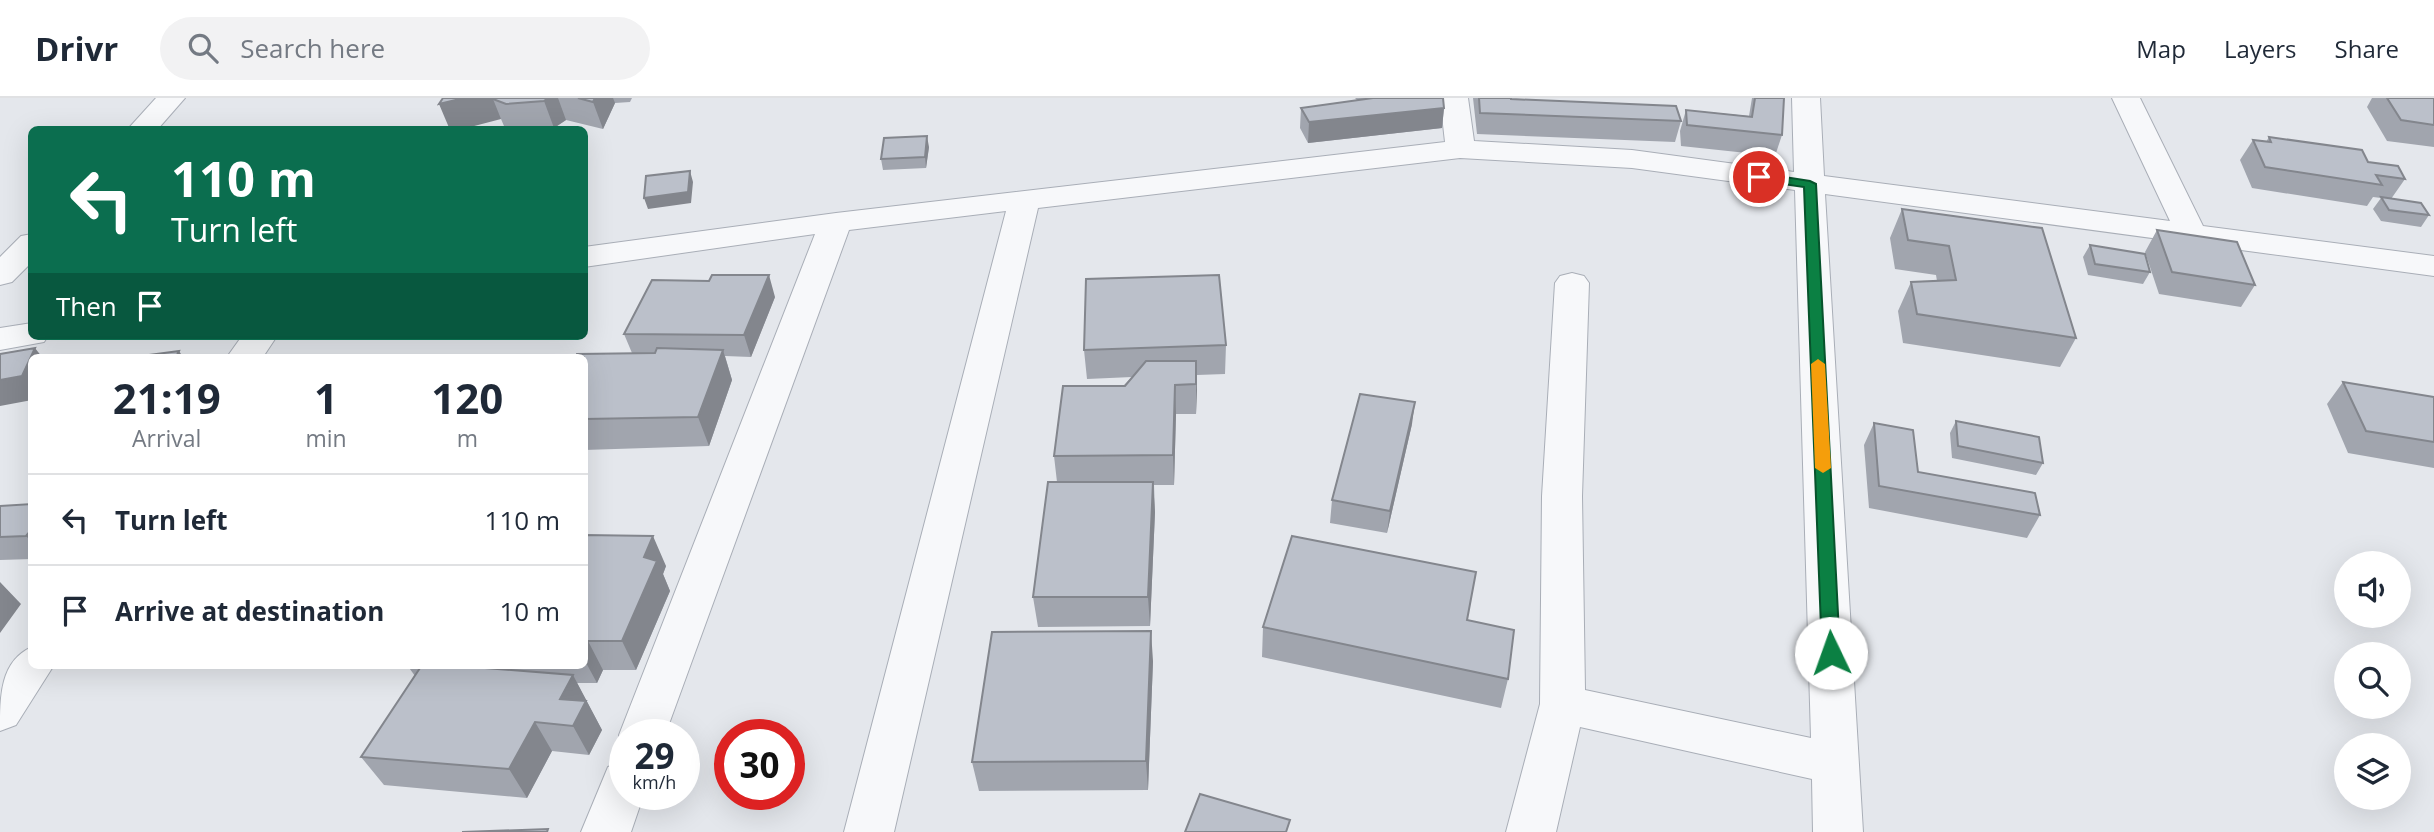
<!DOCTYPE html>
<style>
:root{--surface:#fff;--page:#f2f2f3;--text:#1f2937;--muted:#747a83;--line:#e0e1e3}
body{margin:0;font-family:"Open Sans",sans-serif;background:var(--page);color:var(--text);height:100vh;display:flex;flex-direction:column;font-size:26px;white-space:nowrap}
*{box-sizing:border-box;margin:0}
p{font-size:23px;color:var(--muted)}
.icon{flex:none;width:38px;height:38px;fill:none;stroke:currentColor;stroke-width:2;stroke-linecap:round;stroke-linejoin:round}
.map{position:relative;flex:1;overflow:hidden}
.drawer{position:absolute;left:28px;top:256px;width:560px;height:315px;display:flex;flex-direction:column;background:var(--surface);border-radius:10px;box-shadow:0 7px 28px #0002}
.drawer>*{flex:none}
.guide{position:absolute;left:28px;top:28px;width:560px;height:214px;border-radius:10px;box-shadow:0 7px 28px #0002;background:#0b6e4f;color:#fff;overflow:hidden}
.buttons{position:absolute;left:2334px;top:453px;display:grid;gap:14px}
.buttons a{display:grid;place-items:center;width:77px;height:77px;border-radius:50%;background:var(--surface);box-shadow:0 7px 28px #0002;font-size:35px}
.speed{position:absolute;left:609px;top:621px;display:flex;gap:14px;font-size:35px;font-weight:700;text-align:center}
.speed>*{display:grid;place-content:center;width:91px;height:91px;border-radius:50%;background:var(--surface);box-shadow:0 7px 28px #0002;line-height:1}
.speed small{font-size:18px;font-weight:400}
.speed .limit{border:10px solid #d22;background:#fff;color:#111}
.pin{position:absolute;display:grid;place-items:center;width:60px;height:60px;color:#fff;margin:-30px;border:4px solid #fff;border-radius:50%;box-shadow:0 2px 7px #0007}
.me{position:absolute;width:77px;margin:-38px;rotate:357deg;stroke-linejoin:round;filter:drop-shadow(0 0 5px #0008)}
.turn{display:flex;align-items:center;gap:24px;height:147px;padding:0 28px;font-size:32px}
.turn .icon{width:91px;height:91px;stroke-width:2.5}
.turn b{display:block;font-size:49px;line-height:60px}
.then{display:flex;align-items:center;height:66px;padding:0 28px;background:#0003;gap:14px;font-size:26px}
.eta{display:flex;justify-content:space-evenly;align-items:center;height:119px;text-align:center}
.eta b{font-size:42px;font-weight:700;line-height:49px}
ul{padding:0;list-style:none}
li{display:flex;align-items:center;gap:21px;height:91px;padding:0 28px;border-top:2px solid var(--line)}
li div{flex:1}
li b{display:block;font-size:26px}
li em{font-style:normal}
header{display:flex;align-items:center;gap:42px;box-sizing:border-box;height:98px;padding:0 35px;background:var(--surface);border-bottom:2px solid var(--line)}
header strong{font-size:33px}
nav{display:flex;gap:38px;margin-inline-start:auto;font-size:24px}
.search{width:490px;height:63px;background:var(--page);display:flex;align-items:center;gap:18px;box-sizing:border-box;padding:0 24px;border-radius:38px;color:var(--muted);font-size:26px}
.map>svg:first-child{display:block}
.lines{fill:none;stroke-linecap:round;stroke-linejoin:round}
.minor-casing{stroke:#a9aeb7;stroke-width:2}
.minor{fill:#f7f8fa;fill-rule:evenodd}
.wall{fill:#a1a5ae}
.shaded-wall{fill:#83868d}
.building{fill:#bbc0ca;stroke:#83868d;stroke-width:2}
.route{fill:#0b8043;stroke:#07532c;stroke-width:2}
.slow{fill:#f59e0b}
</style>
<header>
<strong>Drivr</strong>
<div class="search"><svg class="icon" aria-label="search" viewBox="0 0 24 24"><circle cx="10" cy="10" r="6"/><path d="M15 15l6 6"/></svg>Search here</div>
<nav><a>Map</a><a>Layers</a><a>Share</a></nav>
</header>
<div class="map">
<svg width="2434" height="734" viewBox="0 0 2434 734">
<rect width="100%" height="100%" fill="#e4e7ec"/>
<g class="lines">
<g class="minor-casing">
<path id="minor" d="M156,0H185L157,32H127Z
M1440,0H1468L1474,43L1632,52L1794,74L1792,0H1820L1824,78L2170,123L2112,0H2140L2203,128L2434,158V178L1825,96L1863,734H1813L1812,681L1580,629L1556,734H1506L1540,606L1542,398L1555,185L1560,178L1572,175L1584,178L1589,185L1582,398L1585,592L1811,640L1795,92L1632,70L1460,60L1038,110L894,734H844L1006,113L849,132L665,637H625V649L619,637L815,136L584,169V149L836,115L1445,44Z
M32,136V164L12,184L0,187V159L21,138Z
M32,225V238H48L44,244L0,252V230Z
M242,238H277L263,259H227Z
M32,549V567H54L16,627L0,633C0,598 0,563 32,549Z
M625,663V696H644L631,734H581L608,669Z"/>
</g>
<use href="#minor" class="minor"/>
</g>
<path class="wall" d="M443,0H632L630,4L615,5L603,31L566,22L554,30L539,32H512L504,28L501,21Z
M1355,0H1443L1444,10L1442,30L1308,45L1300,30L1301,10L1357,2Z
M1473,0H1511V1L1681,23L1675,44L1477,36Z
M1752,0H1784L1782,37L1775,58L1681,48L1680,33L1686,12L1749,18Z
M2372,0H2434V49L2387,43L2367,9Z
M2269,39L2368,64L2405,81L2391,101L2429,117L2421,129L2381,123L2373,111L2381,100L2373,99L2367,108L2252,90L2240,62L2253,42L2266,44Z
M929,49L926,70L883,72L881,61Z
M1902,111L2076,240L2060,269L1903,245L1898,213L1911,184L1937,183L1936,177L1895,171L1890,140Z
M2157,132L2255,187L2241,209L2159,196L2145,154Z
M2090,147L2150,174L2143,186L2088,177L2083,159Z
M775,199L751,259L725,258L732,282L709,348L584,352V259L632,255L624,236Z
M1226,247L1225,276L1197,277L1196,316H1176L1174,387H1154L1155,414L1150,528L1038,529L1033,499L1057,384L1054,358L1132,279L1087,281L1084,252Z
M2343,284L2434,299V370L2348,355L2327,306Z
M1956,323L2043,365L2036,377L1952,360L1950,335Z
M1874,325L1918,374L2040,417L2027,440L1869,410L1864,347Z
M1412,326L1387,435L1330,425L1332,402Z
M32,406V461L0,462V408Z
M584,437L666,468L663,476L670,493L636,572H603L597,585H577L602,632L589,657L552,653L527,700L384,687L361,659L415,578L407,567H584Z
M1263,529L1508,581L1501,610L1262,559Z
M1153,563L1148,692L979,693L972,664Z"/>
<path class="shaded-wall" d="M464,0H500L493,1L501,21L459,32H450L439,6Z
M548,0H558L566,22L554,30L544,3Z
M595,0H613L615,5L603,31L593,4Z
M1444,10L1442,30L1308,45L1309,24Z
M927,38L929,49L926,70L925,59Z
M690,73L693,84L691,105L648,111L644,100Z
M769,177L775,199L751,259L744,237Z
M35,250L42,259H32V302L0,308V282Z
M723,252L732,282L709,348L698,319Z
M179,253L183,259H176Z
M1196,263L1197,292L1196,316Z
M1175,287L1176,316L1174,387L1173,357Z
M1415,304L1412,326L1387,435L1390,413Z
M1153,384L1155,414L1150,528L1148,499Z
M32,431V444L26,438Z
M653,438L666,468L663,476L670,493L636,572L622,543L644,459Z
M0,484L21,506L0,535Z
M1151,533L1153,563L1148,692L1146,663Z
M588,543L603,572L597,585L584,561V550Z
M573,577L602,632L589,657L573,628L560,601Z
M535,624L552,653L527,700L509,671Z"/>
<path class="building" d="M443,0H464L439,6Z
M493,0H548L544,3L506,6L493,1Z
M578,0H595L593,4Z
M1373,0H1443L1444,10L1309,24L1301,10Z
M1479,0H1511V1L1676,8L1681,23L1480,15Z
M1755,0H1784L1782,37L1687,27L1686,12L1752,19Z
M2387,0H2434V27L2401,22Z
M927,38L925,59L881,61L884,40Z
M2269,39L2362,52L2368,64L2398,68L2405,81L2376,77L2382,87L2265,69L2253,42L2271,44Z
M690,73L688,94L644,100L646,78Z
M2381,99L2421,105L2429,117L2389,112Z
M1902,111L2042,130L2076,240L1917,216L1911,184L1956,182L1949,148L1908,142Z
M2157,132L2237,144L2255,187L2172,174Z
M2090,147L2145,156L2150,174L2095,166Z
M712,177H769L744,237L624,236L652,182L709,183Z
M1219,177L1226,247L1084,252L1086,181Z
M35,250L22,278L0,282V256Z
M657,250L723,252L698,319L584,321V259H576L577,256L655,255Z
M179,253L176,259H134Z
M1146,263H1196V286L1175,287L1173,357L1054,358L1063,288H1125Z
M2343,284L2434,299V344L2366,333Z
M1360,296L1415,304L1390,413L1332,402Z
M1956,323L2039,339L2043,365L1958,348Z
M1874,325L1913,332L1918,374L2035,395L2040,417L1879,388Z
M1048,384H1153L1148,499H1033Z
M32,406V431L26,438L0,439V408Z
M584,437L653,438L644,459L657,463L622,543H588L584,550Z
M1292,438L1476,474L1467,522L1514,532L1508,581L1263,529Z
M1151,533L1146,663L972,664L992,534Z
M422,567H447L573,577L560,601L586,603L573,628L535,624L509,671L361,659Z
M1200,696L1290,722L1286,734H1185Z
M548,731L547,734H462Z"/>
<path class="route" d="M1759,75L1810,83L1816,86L1840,555L1831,563L1822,555L1804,89L1755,82V76Z"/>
<path class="slow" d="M1818,261L1825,266L1831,370L1823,375L1815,370L1811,266Z"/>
</svg>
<div class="buttons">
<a><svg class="icon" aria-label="sound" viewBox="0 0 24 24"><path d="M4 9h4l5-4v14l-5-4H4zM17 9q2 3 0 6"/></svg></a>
<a><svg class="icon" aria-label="search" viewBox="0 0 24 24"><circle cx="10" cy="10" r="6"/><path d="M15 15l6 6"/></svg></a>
<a><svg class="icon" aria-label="layers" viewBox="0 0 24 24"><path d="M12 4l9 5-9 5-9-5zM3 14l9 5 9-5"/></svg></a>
</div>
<div class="speed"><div>29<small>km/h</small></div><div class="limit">30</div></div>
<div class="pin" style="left:1759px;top:79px;background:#d93025"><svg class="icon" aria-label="arrive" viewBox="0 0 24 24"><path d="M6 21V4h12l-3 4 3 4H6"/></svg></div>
<svg class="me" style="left:1831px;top:555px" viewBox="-20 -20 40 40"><circle r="19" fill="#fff"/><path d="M0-13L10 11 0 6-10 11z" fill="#0b8043"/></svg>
<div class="guide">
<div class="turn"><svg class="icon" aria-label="left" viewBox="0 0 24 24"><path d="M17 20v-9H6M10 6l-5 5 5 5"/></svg><div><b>110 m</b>Turn left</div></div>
<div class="then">Then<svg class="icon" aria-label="arrive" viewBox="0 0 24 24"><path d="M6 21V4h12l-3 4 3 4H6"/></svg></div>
</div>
<section class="drawer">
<div class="eta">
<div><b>21:19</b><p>Arrival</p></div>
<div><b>1</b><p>min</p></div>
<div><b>120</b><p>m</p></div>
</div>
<ul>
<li><svg class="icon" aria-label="left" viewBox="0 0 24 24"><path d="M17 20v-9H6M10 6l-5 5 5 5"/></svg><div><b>Turn left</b></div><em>110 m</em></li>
<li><svg class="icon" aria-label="arrive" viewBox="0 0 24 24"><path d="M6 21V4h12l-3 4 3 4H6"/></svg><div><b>Arrive at destination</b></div><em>10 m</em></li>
</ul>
</section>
</div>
